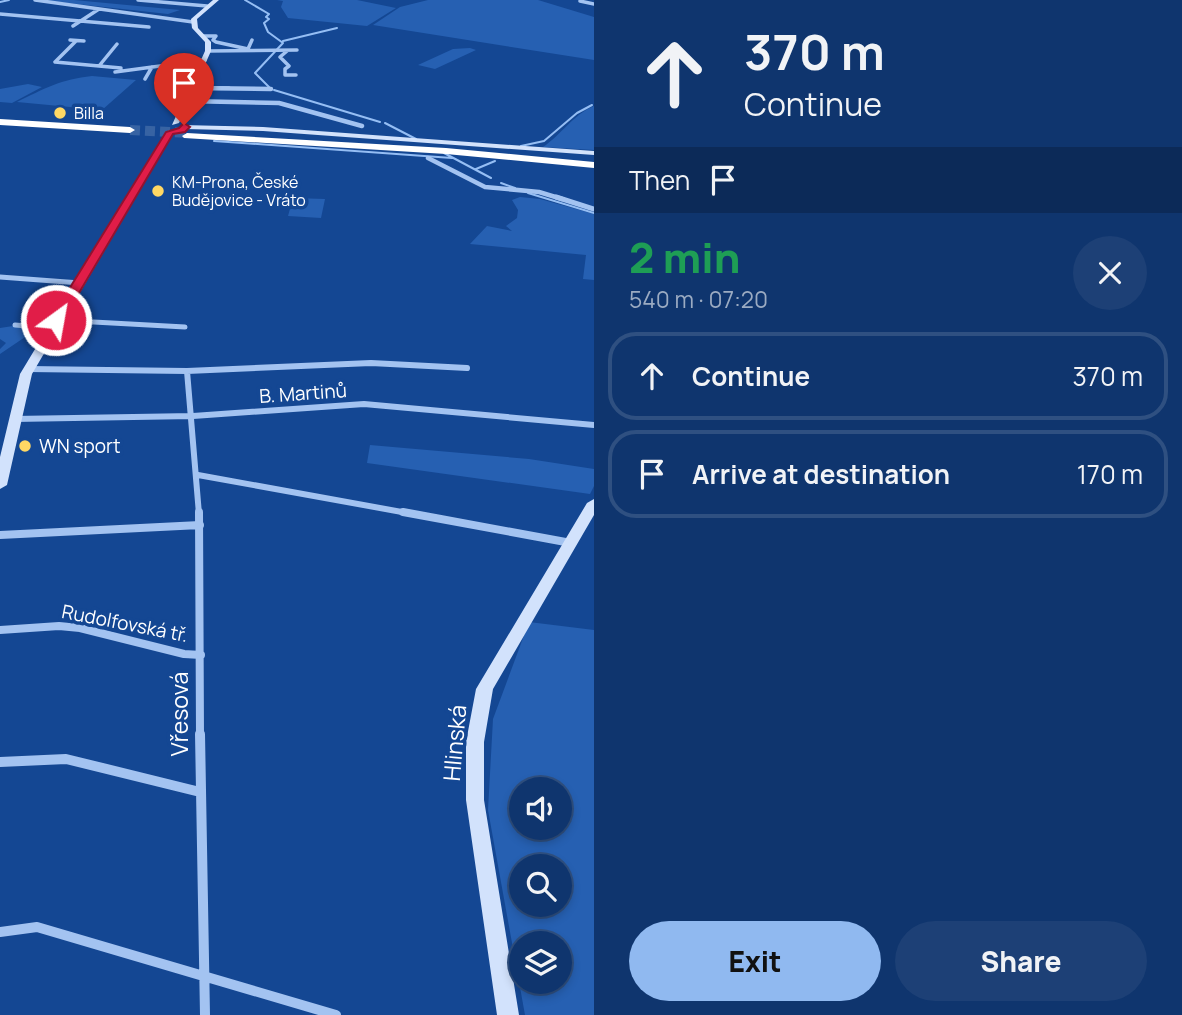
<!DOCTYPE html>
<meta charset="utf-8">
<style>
:root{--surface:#0f356e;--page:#1d4076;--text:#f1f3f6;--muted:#9babc2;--line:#2f5081;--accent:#90b9f0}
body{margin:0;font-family:Manrope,sans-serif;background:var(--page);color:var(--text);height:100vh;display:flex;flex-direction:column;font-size:26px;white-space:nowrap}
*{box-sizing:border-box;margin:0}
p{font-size:23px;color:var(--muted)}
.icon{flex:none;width:38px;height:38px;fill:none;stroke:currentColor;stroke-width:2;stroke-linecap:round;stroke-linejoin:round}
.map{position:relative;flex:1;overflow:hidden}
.details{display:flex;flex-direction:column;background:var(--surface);width:588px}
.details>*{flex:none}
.top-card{background:#0f356e;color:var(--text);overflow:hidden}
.fabs{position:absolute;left:509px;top:777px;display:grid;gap:14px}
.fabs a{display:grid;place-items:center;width:63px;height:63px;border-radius:50%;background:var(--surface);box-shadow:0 4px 10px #0003,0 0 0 2px var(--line);font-size:35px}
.pin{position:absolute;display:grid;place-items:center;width:60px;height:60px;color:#fff;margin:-72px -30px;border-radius:50% 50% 50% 0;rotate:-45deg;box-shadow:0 0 7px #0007}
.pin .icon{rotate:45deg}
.me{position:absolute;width:77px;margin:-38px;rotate:32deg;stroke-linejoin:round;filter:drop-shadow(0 0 5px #0008)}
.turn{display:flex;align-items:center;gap:24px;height:147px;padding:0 35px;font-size:32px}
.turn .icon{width:91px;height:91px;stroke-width:2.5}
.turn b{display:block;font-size:49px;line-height:60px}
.then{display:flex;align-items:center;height:66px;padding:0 35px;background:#0003;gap:14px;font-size:26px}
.round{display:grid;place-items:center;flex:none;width:74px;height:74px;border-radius:37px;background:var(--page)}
.headline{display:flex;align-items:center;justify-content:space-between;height:119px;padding:0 35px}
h1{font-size:42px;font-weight:800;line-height:52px;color:#1e9e55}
.action{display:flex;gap:14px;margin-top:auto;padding:14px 35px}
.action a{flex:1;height:80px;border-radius:42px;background:var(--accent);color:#111;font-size:28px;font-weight:800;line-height:80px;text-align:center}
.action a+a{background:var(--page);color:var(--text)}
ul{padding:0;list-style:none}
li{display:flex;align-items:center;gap:21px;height:88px;margin:0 14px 10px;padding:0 21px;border:4px solid var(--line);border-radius:28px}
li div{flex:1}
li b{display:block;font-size:26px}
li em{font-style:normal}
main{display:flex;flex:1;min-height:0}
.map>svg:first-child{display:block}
.green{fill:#2660b2;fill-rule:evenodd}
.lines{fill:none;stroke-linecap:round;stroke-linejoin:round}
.stream{stroke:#95bef4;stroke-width:2}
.highway-tunnel{stroke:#3763a3;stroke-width:10;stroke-dasharray:10 5;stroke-linecap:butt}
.street-far5{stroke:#a3c3f1;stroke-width:3.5}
.street-far4{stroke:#a3c3f1;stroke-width:4.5}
.street-far3{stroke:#a3c3f1;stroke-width:5}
.street-far2{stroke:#a3c3f1;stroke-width:6}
.street-far1{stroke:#a3c3f1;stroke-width:8}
.street{stroke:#a3c3f1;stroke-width:10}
.secondary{fill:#d2e2fc;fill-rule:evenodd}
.highway{fill:#fff;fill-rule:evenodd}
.route{fill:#e11d48;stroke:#92132f;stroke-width:2}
.poi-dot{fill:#ffd864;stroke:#144793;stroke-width:2.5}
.labels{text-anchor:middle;stroke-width:7;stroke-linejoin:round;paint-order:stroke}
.far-poi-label{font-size:16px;fill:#fff;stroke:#144793;text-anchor:start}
.street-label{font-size:19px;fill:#fff;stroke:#144793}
.poi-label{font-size:19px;fill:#fff;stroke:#144793;text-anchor:start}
.near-street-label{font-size:23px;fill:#fff;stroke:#144793}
</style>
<main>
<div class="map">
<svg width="594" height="1015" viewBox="0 0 594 1015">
<rect width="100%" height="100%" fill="#144793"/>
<path class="green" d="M40,0H74L180,10L168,14Z
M277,0H357L396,8L367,26L288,18L281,7L283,1Z
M428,0H538L594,17V60L373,25L400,7Z
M470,48L476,50L435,69L418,65L453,49Z
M92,76L136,80L102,110L17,102C43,89 62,79 92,76Z
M28,84L42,87L12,103L0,102V89Z
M594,106V150L543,147C561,135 574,114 594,106Z
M520,197L540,199L594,214V280L583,279L586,255L470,244L487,226L512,231L506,226L517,218L518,210L512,200Z
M293,198L325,199L321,218L288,216Z
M13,326L34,331L0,354V349L6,343L0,339V328Z
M370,445L529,459L594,469V486L590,494L367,463Z
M529,622L594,630V1015H525L488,810L493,719ZM522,789H560V828H522ZM522,866H560V905H522ZM522,943H560V982H522Z"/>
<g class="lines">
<path class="stream" d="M245,0L269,14L266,17L269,19L264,23L268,32L283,43L255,73L270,88
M0,2L9,0
M283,41L337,28
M274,90L380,122
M385,123L416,139
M214,141L452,158
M521,146L544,141L577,113L592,105
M444,153L491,178
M476,169L495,161
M501,183L515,188
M528,193L594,213"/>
<path class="highway-tunnel" d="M130,130L190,133"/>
<path class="street-far5" d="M35,0L193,22
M138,0L207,6
M580,1L594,4
M0,14L149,27
M73,26L99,9
M204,36H216L213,40L216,42L248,49L252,40
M70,40L84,41
M208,51L297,50
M287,51L280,57L289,66L285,69V75H296
M55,62L121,68
M55,62L76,41
M99,66L117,44
M115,72L205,60
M145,79L152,67
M192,88H229"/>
<path class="street-far4" d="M192,88L271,89
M186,101L279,103L362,126
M428,158L485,187L539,192L562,199"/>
<path class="street-far3" d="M556,197L594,209
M0,277L80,283
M57,320L185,327
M15,325L51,328"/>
<path class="street-far2" d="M28,369L187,371L371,363L467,368
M187,371L199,514
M14,419L193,416L364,404L594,425
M198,475L413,514"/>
<path class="street-far1" d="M199,512L200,736
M403,512L571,543
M0,535L200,525
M0,630L59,626L80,628L184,654L201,655"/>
<path class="street" d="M200,734L205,1015
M0,762L66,759L200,792
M0,932L37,927L336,1015"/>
<path class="secondary" d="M213,0H219L197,19L198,28L211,42V51L179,123L172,125L205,51V42L192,28L191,19Z
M182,125L263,127L594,151V155L263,131L185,129L181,127Z
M170,130L174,132L32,374L7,485L0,489V457L20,374L166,132Z
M594,499V515L493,689L484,742V800L519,1015H497L466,800V742L476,689L587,503Z"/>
<path class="highway" d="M0,119L130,127L135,130L130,133L0,125Z
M187,133L446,148L594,162V168L446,154L184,138L182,136Z"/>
</g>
<path class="route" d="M184,123L190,127L185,132L173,134L63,320L61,323H52L50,320L166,132L179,128Z"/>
<g class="poi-dot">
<circle cx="60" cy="113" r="7"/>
<circle cx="158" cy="191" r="7"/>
<circle cx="25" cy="446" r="7"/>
</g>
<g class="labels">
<g class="far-poi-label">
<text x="74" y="119">Billa</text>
<text x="172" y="188">KM-Prona, České<tspan x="172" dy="18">Budějovice - Vráto</tspan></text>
</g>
<g class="street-label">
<text transform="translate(303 393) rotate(-4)" y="7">B. Martinů</text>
<text transform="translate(125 623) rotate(11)" y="7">Rudolfovská tř.</text>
</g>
<g class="poi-label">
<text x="39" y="453">WN sport</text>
</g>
<g class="near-street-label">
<text transform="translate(180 714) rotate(-90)" y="8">Vřesová</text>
<text transform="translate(455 743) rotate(-85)" y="8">Hlinská</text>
</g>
</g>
</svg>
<div class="fabs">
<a><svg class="icon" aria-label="sound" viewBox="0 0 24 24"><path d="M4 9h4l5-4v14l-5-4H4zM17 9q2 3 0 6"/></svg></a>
<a><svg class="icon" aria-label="search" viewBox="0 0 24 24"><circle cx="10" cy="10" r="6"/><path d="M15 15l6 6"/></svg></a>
<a><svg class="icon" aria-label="layers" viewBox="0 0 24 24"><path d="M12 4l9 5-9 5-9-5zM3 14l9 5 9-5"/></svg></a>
</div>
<div class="pin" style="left:184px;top:125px;background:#d93025"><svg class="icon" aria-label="arrive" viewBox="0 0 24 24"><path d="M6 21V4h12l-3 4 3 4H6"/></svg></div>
<svg class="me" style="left:56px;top:320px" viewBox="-20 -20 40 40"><circle r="17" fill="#e11d48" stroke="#fff" stroke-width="3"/><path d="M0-11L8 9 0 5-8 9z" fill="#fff"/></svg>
</div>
<section class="details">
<div class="top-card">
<div class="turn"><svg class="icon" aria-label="ahead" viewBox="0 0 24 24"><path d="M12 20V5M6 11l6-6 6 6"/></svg><div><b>370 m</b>Continue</div></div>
<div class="then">Then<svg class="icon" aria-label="arrive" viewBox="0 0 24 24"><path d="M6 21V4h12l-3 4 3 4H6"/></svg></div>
</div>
<div class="headline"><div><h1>2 min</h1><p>540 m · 07:20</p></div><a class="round"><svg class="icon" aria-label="close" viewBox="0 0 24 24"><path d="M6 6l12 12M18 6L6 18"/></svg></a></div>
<ul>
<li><svg class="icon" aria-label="ahead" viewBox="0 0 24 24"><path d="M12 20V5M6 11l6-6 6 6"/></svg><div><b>Continue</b></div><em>370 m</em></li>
<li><svg class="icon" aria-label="arrive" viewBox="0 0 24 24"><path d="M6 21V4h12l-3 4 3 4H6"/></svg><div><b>Arrive at destination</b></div><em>170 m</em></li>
</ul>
<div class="action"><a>Exit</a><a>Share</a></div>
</section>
</main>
